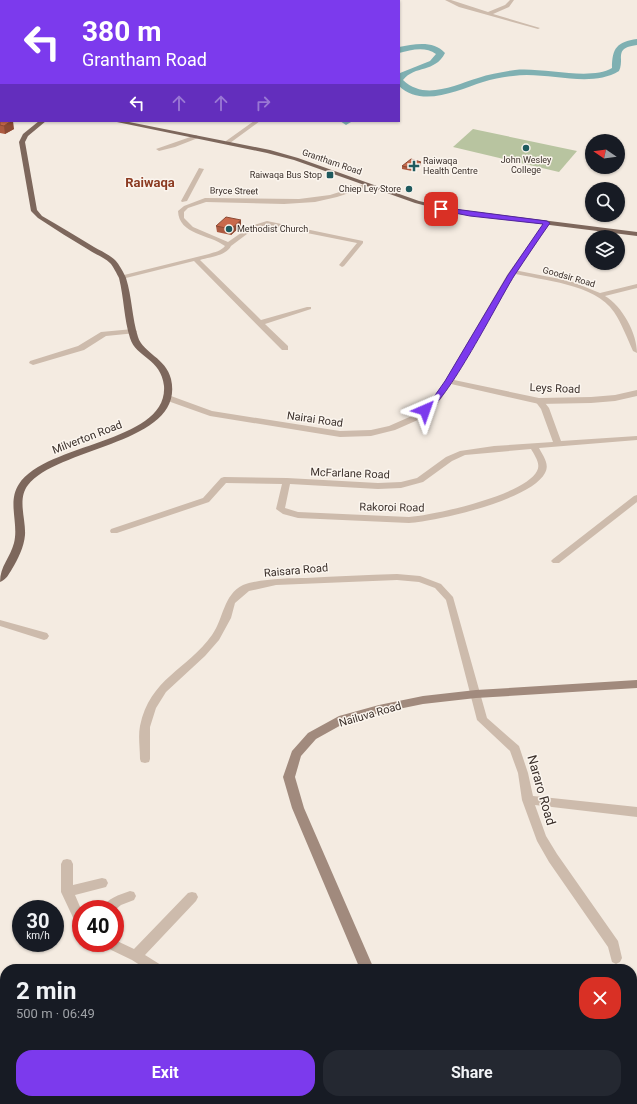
<!DOCTYPE html>
<meta charset="utf-8">
<style>
:root{--surface:#171b24;--page:#242831;--text:#f1f3f6;--muted:#9ea1a6;--accent:#7c3aed}
body{margin:0;font-family:Roboto,sans-serif;background:var(--page);color:var(--text);height:100vh;display:flex;flex-direction:column;font-size:15px;white-space:nowrap}
*{box-sizing:border-box;margin:0}
p{font-size:13px;color:var(--muted)}
.icon{flex:none;width:22px;height:22px;fill:none;stroke:currentColor;stroke-width:2;stroke-linecap:round;stroke-linejoin:round}
.map{position:relative;flex:1;overflow:hidden}
.panel{position:absolute;left:0px;top:964px;width:637px;height:140px;display:flex;flex-direction:column;background:var(--surface);border-radius:16px 16px 0 0;box-shadow:0 1px 3px #0004}
.panel>*{flex:none}
.guide{position:absolute;left:0px;top:0px;width:400px;height:122px;box-shadow:0 1px 3px #0004;background:#7c3aed;color:#fff;overflow:hidden}
.needle{width:26px;rotate:283deg}
.buttons{position:absolute;left:585px;top:134px;display:grid;gap:8px}
.buttons a{display:grid;place-items:center;width:40px;height:40px;border-radius:50%;background:var(--surface);box-shadow:0 1px 3px #0004;font-size:20px}
.speed{position:absolute;left:12px;top:900px;display:flex;gap:8px;font-size:20px;font-weight:700;text-align:center}
.speed>*{display:grid;place-content:center;width:52px;height:52px;border-radius:50%;background:var(--surface);box-shadow:0 1px 3px #0004;line-height:1}
.speed small{font-size:10px;font-weight:400}
.speed .limit{border:6px solid #d22;background:#fff;color:#111}
.pin{position:absolute;display:grid;place-items:center;width:34px;height:34px;color:#fff;margin:-17px;border-radius:8px;box-shadow:0 2px 6px #0006}
.me{position:absolute;width:44px;margin:-22px;rotate:43deg;stroke-linejoin:round;filter:drop-shadow(0 0 3px #0008)}
.turn{display:flex;align-items:center;gap:14px;height:84px;padding:0 16px;font-size:18px}
.turn .icon{width:52px;height:52px;stroke-width:2.5}
.turn b{display:block;font-size:28px;line-height:34px}
.lanes{display:flex;align-items:center;height:38px;padding:0 16px;background:#0003;justify-content:center;gap:20px;direction:ltr}
.lanes .off{opacity:.35}
.round{display:grid;place-items:center;flex:none;width:42px;height:42px;border-radius:16px;background:var(--page)}
.overview{display:flex;align-items:center;justify-content:space-between;height:68px;padding:0 16px}
h1{font-size:24px;font-weight:700;line-height:30px}
.button{display:flex;gap:8px;margin-top:auto;padding:8px 16px}
.button a{flex:1;height:46px;border-radius:16px;background:var(--accent);color:#fff;font-size:16px;font-weight:700;line-height:46px;text-align:center}
.button a+a{background:var(--page);color:var(--text)}
.map>svg:first-child{display:block}
.green{fill:#b8c4a0}
.lines{fill:none;stroke-linecap:round;stroke-linejoin:round}
.stream{stroke:#7fb0b2;stroke-width:1.5}
.river{fill:#7fb0b2;fill-rule:evenodd}
.minor{fill:#cdbbac;fill-rule:evenodd}
.tertiary{fill:#cdbbac;fill-rule:evenodd}
.secondary{fill:#a18a7d;fill-rule:evenodd}
.primary{fill:#7d675c;fill-rule:evenodd}
.wall{fill:#ac5a40}
.shaded-wall{fill:#8c4a34}
.building{fill:#c8694b;stroke:#8c4a34}
.route{fill:#7c3aed;stroke:#51269a}
.poi-dot{fill:#1f5a5e;stroke:#fbf5ee;stroke-width:1.5}
.labels{text-anchor:middle;stroke-width:3;stroke-linejoin:round;paint-order:stroke}
.far-poi-label{font-size:9px;fill:#3b302b;stroke:#fbf5ee;text-anchor:start}
.far-street-label{font-size:9px;fill:#3b302b;stroke:#fbf5ee}
.street-label{font-size:11px;fill:#3b302b;stroke:#fbf5ee}
.far-district-label{font-size:13px;font-weight:bold;fill:#8c3b22;stroke:#fbf5ee}
.near-street-label{font-size:13px;fill:#3b302b;stroke:#fbf5ee}
</style>
<div class="map">
<svg width="637" height="1104" viewBox="0 0 637 1104">
<rect width="100%" height="100%" fill="#f4ebe1"/>
<path class="green" d="M473,129L577,151L559,172L453,147Z"/>
<g class="lines">
<path class="stream" d="M0,91L1,76"/>
<path class="river" d="M637,39V45C613,48 625,58 619,71C590,89 547,71 513,76C503,77 493,79 483,82C458,90 422,108 399,86L400,73L430,61L436,54C425,46 411,50 399,53V47C414,44 434,40 445,53C435,73 415,65 403,80C425,101 454,85 478,78C490,74 502,72 515,70C543,67 590,81 612,68C612,48 617,42 637,39Z
M340,121H350L351,122L346,125Z"/>
<path class="minor" d="M445,0H451L488,12L505,5L510,0H514L509,7L493,14L540,28L538,29L459,7Z
M254,121H260L230,143H226V141Z
M196,135L199,137L198,138L175,147L159,151L156,149Z
M199,168L204,169L187,201L182,202L181,201Z
M368,183L371,185L370,186L337,197L315,202L284,204L206,202L188,208L184,212V218L193,227L228,242L251,226L267,221L363,241V243L344,266L342,267L339,265L357,243L267,225L255,228L231,246C226,256 209,257 200,260L261,320L307,307H311V309L265,324L288,346V350H282L194,261L122,279L119,277L120,276L209,254C215,252 221,251 225,246C209,234 179,235 178,211L184,206L205,198L299,199L330,195Z
M514,270L570,281L600,293L637,284V288L605,296C622,306 637,333 637,353L633,351C627,338 622,324 614,312C594,283 543,281 512,273L511,272Z
M133,329L137,331L136,333L106,336L84,350L33,365L29,363L30,361L78,346L101,332Z
M536,399H542L549,408L561,441L637,436V440L539,448C543,456 550,464 545,473C531,500 438,521 409,523L298,518L283,514L276,509L282,484L226,483L209,502L117,533H111L110,531L111,529L203,498L221,478L224,477L287,478L378,483L401,482L417,478L446,457L460,451L494,446L553,442L541,409L535,401ZM531,449C535,456 541,464 537,471C525,495 435,515 409,517L298,512L285,508L290,484L378,489L401,488L423,482L452,461L465,455Z
M637,495V502L559,563H553L551,561L553,559L634,496Z
M397,574L420,576L441,584L453,597L487,718L519,746L528,773L533,796L637,807V817L535,805L546,836L557,854L618,941L622,958L620,962L616,964L612,962L608,947L549,862L537,841L522,800L518,773L510,751L477,720L446,600L435,588L419,582L397,580L276,585L249,591L235,603L231,618L219,640L205,656L166,692L156,708L150,727V759L149,762L145,763L141,762L140,759C140,748 138,736 140,726C150,678 187,670 212,635C224,618 223,595 243,585C258,579 290,578 306,578C337,576 367,575 397,574Z
M0,620L47,633L49,636L47,639L44,640L0,626Z
M67,859L71,860L73,864V885L102,878L106,879L108,883L106,887L75,895L81,909V928L77,926L61,892V864L63,860Z
M130,891L134,892L136,896L134,900L121,905L115,910V909H102C107,898 119,895 130,891Z
M192,892L196,893L198,897L196,901L145,955L161,965L163,969H146L132,960L105,947L103,943H115V940L134,949L188,893Z
M108,1099H122V1104H108Z"/>
<path class="tertiary" d="M547,221L550,223L515,275L454,380L539,398L591,397L615,395L637,390V396L615,401L591,403L539,404L451,384L437,405L420,419L395,430L371,436L340,437L210,416L165,400L164,398L168,395L171,396L212,411L340,431L371,430L389,426L414,415L431,401L445,381L507,275L545,222Z"/>
<path class="secondary" d="M637,680V688L476,698L423,704L379,713L343,724L316,739L301,756L295,777L304,808L374,969H360L292,808L283,777L292,751L308,733L339,716L379,705L423,696L476,690Z
M351,1099H367L365,1104H349Z"/>
<path class="primary" d="M0,97L1,98V102L0,101Z
M39,121H46L28,136L25,142L37,210L42,216C60,226 77,237 94,247C101,251 110,255 115,260C119,264 124,273 126,278C132,297 132,318 138,337C143,353 166,358 171,379C186,444 59,446 28,485C17,499 26,519 25,535C24,547 18,559 12,569C9,574 6,580 0,582C0,566 10,558 14,543C19,523 7,502 19,484C47,442 168,443 164,386C161,358 136,358 130,338C124,319 124,298 119,278C117,274 113,266 110,263C105,258 95,254 89,250C72,240 55,229 38,218L31,211L19,142L23,134Z
M112,121H124L270,150L298,158L419,201L454,209L637,232V236L454,213L415,203L294,160L267,153Z
M0,1062L5,1063V1077L0,1076Z
M299,1099H331L333,1104H302Z"/>
</g>
<path class="wall" d="M0,117L14,129L5,134L0,133Z
M421,165L412,171L402,169V166Z
M216,226H241L231,235L217,232Z"/>
<path class="shaded-wall" d="M11,121H13L14,129L5,134L4,126Z
M421,162V165L412,171V168Z
M241,220V226L231,235V229Z"/>
<path class="building" d="M0,117H1V121H11L4,126L0,125Z
M411,159L421,162L412,168L402,166Z
M226,217L241,220L231,229L216,226Z"/>
<path class="route" d="M439,207L547,221L550,223C538,240 526,258 514,276C500,298 445,407 425,412L421,410L431,401L445,381L508,275L543,224L470,216L439,210Z"/>
<g class="poi-dot">
<circle cx="526" cy="148" r="4"/>
<path d="M412 160h4v4h4v4h-4v4h-4v-4h-4v-4h4z"/>
<rect x="326" y="171" width="8" height="8" rx="2"/>
<circle cx="409" cy="189" r="4"/>
<circle cx="229" cy="229" r="4"/>
</g>
<g class="labels">
<g class="far-poi-label">
<text x="526" y="163" text-anchor="middle">John Wesley<tspan x="526" dy="10">College</tspan></text>
<text x="423" y="164">Raiwaqa<tspan x="423" dy="10">Health Centre</tspan></text>
<text x="322" y="178" text-anchor="end">Raiwaqa Bus Stop</text>
<text x="401" y="192" text-anchor="end">Chiep Ley Store</text>
<text x="237" y="232">Methodist Church</text>
</g>
<g class="far-street-label">
<text transform="translate(332 162) rotate(19)" y="3">Grantham Road</text>
<text transform="translate(234 191) rotate(1)" y="3">Bryce Street</text>
<text transform="translate(569 277) rotate(16)" y="3">Goodsir Road</text>
</g>
<g class="street-label">
<text transform="translate(555 388) rotate(2)" y="4">Leys Road</text>
<text transform="translate(315 419) rotate(8)" y="4">Nairai Road</text>
<text transform="translate(87 437) rotate(-21)" y="4">Milverton Road</text>
<text transform="translate(350 473) rotate(2)" y="4">McFarlane Road</text>
<text transform="translate(392 507) rotate(1)" y="4">Rakoroi Road</text>
<text transform="translate(296 570) rotate(-5)" y="4">Raisara Road</text>
<text transform="translate(370 714) rotate(-16)" y="4">Nailuva Road</text>
</g>
<g class="far-district-label">
<text x="150" y="187">Raiwaqa</text>
</g>
<g class="near-street-label">
<text transform="translate(542 790) rotate(74)" y="5">Nararo Road</text>
</g>
</g>
</svg>
<div class="buttons">
<a><svg class="needle" viewBox="-14 -14 28 28"><path d="M0-13l5 13h-10z" fill="#e53935"/><path d="M0 13l5-13h-10z" fill="#9ea1a6"/></svg></a>
<a><svg class="icon" aria-label="search" viewBox="0 0 24 24"><circle cx="10" cy="10" r="6"/><path d="M15 15l6 6"/></svg></a>
<a><svg class="icon" aria-label="layers" viewBox="0 0 24 24"><path d="M12 4l9 5-9 5-9-5zM3 14l9 5 9-5"/></svg></a>
</div>
<div class="speed"><div>30<small>km/h</small></div><div class="limit">40</div></div>
<div class="pin" style="left:441px;top:209px;background:#d93025"><svg class="icon" aria-label="arrive" viewBox="0 0 24 24"><path d="M6 21V4h12l-3 4 3 4H6"/></svg></div>
<svg class="me" style="left:425px;top:410px" viewBox="-20 -20 40 40"><path d="M0-17L14 15 0 8-14 15z" fill="#7c3aed" stroke="#fff" stroke-width="4"/></svg>
<div class="guide">
<div class="turn"><svg class="icon" aria-label="left" viewBox="0 0 24 24"><path d="M17 20v-9H6M10 6l-5 5 5 5"/></svg><div><b>380 m</b>Grantham Road</div></div>
<div class="lanes"><svg class="icon" aria-label="left" viewBox="0 0 24 24"><path d="M17 20v-9H6M10 6l-5 5 5 5"/></svg><svg class="icon off" aria-label="ahead" viewBox="0 0 24 24"><path d="M12 20V5M6 11l6-6 6 6"/></svg><svg class="icon off" aria-label="ahead" viewBox="0 0 24 24"><path d="M12 20V5M6 11l6-6 6 6"/></svg><svg class="icon off" aria-label="right" viewBox="0 0 24 24"><path d="M7 20v-9h11M14 6l5 5-5 5"/></svg></div>
</div>
<section class="panel">
<div class="overview"><div><h1>2 min</h1><p>500 m · 06:49</p></div><a class="round" style="background:#d93025;color:#fff"><svg class="icon" aria-label="close" viewBox="0 0 24 24"><path d="M6 6l12 12M18 6L6 18"/></svg></a></div>
<div class="button"><a>Exit</a><a>Share</a></div>
</section>
</div>
